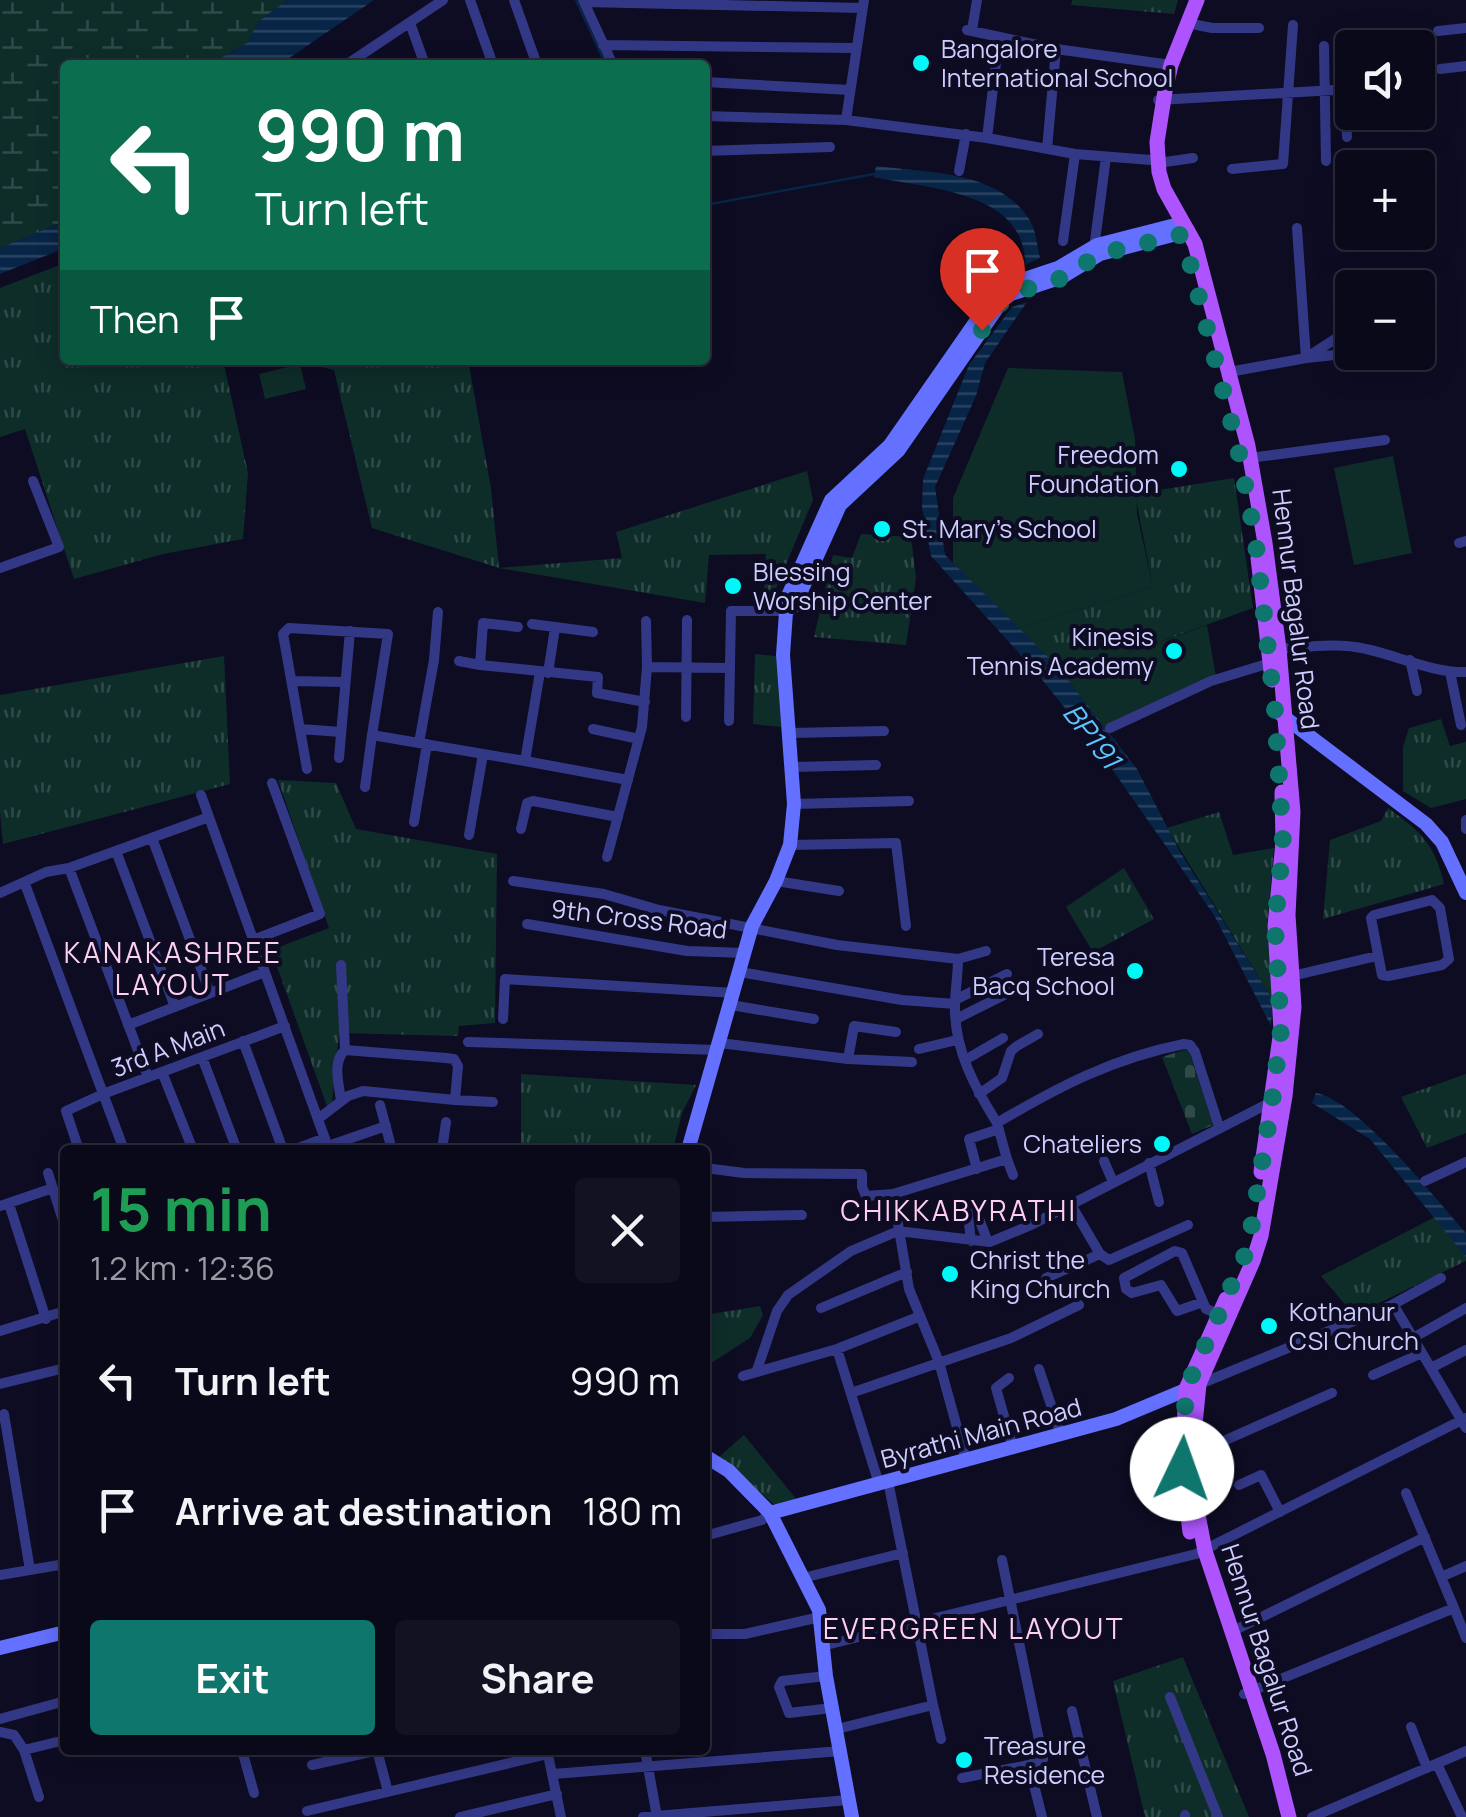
<!DOCTYPE html>
<meta charset="utf-8">
<style>
:root{--surface:#0a091a;--page:#131223;--text:#f1f3f6;--muted:#999aa2;--line:#2a2a39;--accent:#0f766e}
body{margin:0;font-family:Manrope,sans-serif;background:var(--page);color:var(--text);height:100vh;display:flex;flex-direction:column;font-size:38px;white-space:nowrap}
*{box-sizing:border-box;margin:0}
p{font-size:32px;color:var(--muted)}
.icon{flex:none;width:55px;height:55px;fill:none;stroke:currentColor;stroke-width:2;stroke-linecap:round;stroke-linejoin:round}
.map{position:relative;flex:1;overflow:hidden}
.side{position:absolute;left:60px;top:1145px;width:650px;height:610px;display:flex;flex-direction:column;background:var(--surface);border-radius:10px;box-shadow:0 5px 25px #0003,0 0 0 2px var(--line)}
.side>*{flex:none}
.banner{position:absolute;left:60px;top:60px;width:650px;height:305px;border-radius:10px;box-shadow:0 5px 25px #0003,0 0 0 2px var(--line);background:#0b6e4f;color:#fff;overflow:hidden}
.fabs{position:absolute;left:1335px;top:30px;display:grid;gap:20px}
.fabs a{display:grid;place-items:center;width:100px;height:100px;border-radius:10px;background:var(--surface);box-shadow:0 5px 25px #0003,0 0 0 2px var(--line);font-size:50px}
.pin{position:absolute;display:grid;place-items:center;width:85px;height:85px;color:#fff;margin:-102px -42px;border-radius:50% 50% 50% 0;rotate:-45deg;box-shadow:0 0 10px #0007}
.pin .icon{rotate:45deg}
.me{position:absolute;width:110px;margin:-55px;rotate:3deg;stroke-linejoin:round;filter:drop-shadow(0 0 8px #0008)}
.turn{display:flex;align-items:center;gap:35px;height:210px;padding:0 30px;font-size:45px}
.turn .icon{width:130px;height:130px;stroke-width:2.5}
.turn b{display:block;font-size:70px;line-height:85px}
.then{display:flex;align-items:center;height:95px;padding:0 30px;background:#0003;gap:20px;font-size:38px}
.round{display:grid;place-items:center;flex:none;width:105px;height:105px;border-radius:10px;background:var(--page)}
.overview{display:flex;align-items:center;justify-content:space-between;height:170px;padding:0 30px}
h1{font-size:60px;font-weight:700;line-height:75px;color:#1e9e55}
.primary-button{display:flex;gap:20px;margin-top:auto;padding:20px 30px}
.primary-button a{flex:1;height:115px;border-radius:10px;background:var(--accent);color:#fff;font-size:40px;font-weight:700;line-height:115px;text-align:center}
.primary-button a+a{background:var(--page);color:var(--text)}
ul{padding:0;list-style:none}
li{display:flex;align-items:center;gap:30px;height:130px;padding:0 30px}
li div{flex:1}
li b{display:block;font-size:38px}
li em{font-style:normal}
.map>svg:first-child{display:block}
.grass{fill:url(#grass-tufts)}
.wetland{fill:url(#wetland-marsh)}
.cemetery{fill:url(#cemetery-stones)}
.pitch{fill:#0e2d29}
.water{fill:url(#water-rules)}
.lines{fill:none;stroke-linecap:round;stroke-linejoin:round}
.stream{stroke:#072546;stroke-width:2.5}
.street{stroke:#333886;stroke-width:10}
.secondary{stroke:#6470ff;stroke-width:14}
.primary{stroke:#ae54ff;stroke-width:15}
.route{stroke:#0f766e;stroke-width:18;stroke-dasharray:0 32.4}
.poi-dot{fill:#00f8f8;stroke:#0d0c23;stroke-width:4}
.labels{text-anchor:middle;stroke-width:8;stroke-linejoin:round;paint-order:stroke}
.poi-label{font-size:25px;fill:#cecdff;stroke:#0d0c23;text-anchor:start}
.street-label{font-size:25px;fill:#cecdff;stroke:#0d0c23}
.water-label{font-size:28px;font-style:italic;fill:#5bc4ff;stroke:#0d0c23}
.neighbourhood-label{font-size:28px;letter-spacing:2.5px;fill:#ffcff2;stroke:#0d0c23}
</style>
<div class="map">
<svg width="1466" height="1817" viewBox="0 0 1466 1817">
<defs>
<pattern id="grass-tufts" width="24" height="20" patternUnits="userSpaceOnUse" patternTransform="scale(2.5)"><rect width="24" height="20" fill="#0e2d29"/><path d="M3 7l-1-3M5 7V3M7 7l1-3M15 17l-1-3M17 17v-4M19 17l1-3" fill="none" stroke="#304a49"/></pattern>
<pattern id="wetland-marsh" width="20" height="14" patternUnits="userSpaceOnUse" patternTransform="scale(2.5)"><rect width="20" height="14" fill="#0e2d29"/><path d="M1 5h8M5 5V1M11 12h8M15 12V8" fill="none" stroke="#304a49"/></pattern>
<pattern id="cemetery-stones" width="16" height="16" patternUnits="userSpaceOnUse" patternTransform="scale(2.5)"><rect width="16" height="16" fill="#0e2d29"/><path d="M2 7V4a2 2 0 0 1 4 0v3zM10 15v-3a2 2 0 0 1 4 0v3z" fill="#304a49"/></pattern>
<pattern id="water-rules" width="6" height="5" patternUnits="userSpaceOnUse" patternTransform="scale(2.5)"><rect width="6" height="5" fill="#072546"/><path d="M0 2.5h6" fill="none" stroke="#2a4362"/></pattern>
</defs>
<rect width="100%" height="100%" fill="#0d0c23"/>
<path class="grass" d="M1072,0H1178L1174,14L1071,5Z
M65,263V360H223L248,473L243,539L163,554L74,579L25,429L0,437V288Z
M291,360H468L491,488L499,568L622,558L616,532L807,471L813,500L768,607L763,606L766,554L709,555L705,603L499,568L372,528L334,370Z
M1234,478L1253,608L1065,676L1017,628L1153,587L1135,494Z
M861,534L911,537L916,578L906,645L814,637L833,555L852,558Z
M755,654L776,656L781,727L753,724Z
M224,656L230,784L3,844L0,813V695Z
M1441,719L1450,746L1466,742V799L1431,808L1403,791V747L1409,728Z
M278,780L336,783L356,829L497,854L495,1023L459,1026L458,1036L339,1033L332,1103L327,1106L271,950L329,928Z
M1388,808C1420,831 1435,844 1444,884L1323,919L1330,840L1381,821Z
M1219,812L1233,855L1274,848L1267,927L1273,1000L1167,828Z
M1124,868L1154,919L1093,952L1066,907Z
M521,1074L696,1085L682,1113L673,1150H591L521,1143Z
M1466,1074V1133L1427,1148L1401,1097Z
M1435,1217L1466,1257V1261L1354,1315L1321,1276Z
M760,1306L763,1315L750,1338L705,1367V1315Z
M744,1435L797,1500L776,1506L719,1457Z
M1183,1657L1249,1817H1145L1113,1681Z"/>
<path class="wetland" d="M0,0H287L258,22L247,43L208,65H65V221L0,248Z"/>
<path class="cemetery" d="M1184,1050L1189,1051L1213,1125L1192,1134L1162,1057Z"/>
<path class="pitch" d="M300,364L306,389L265,399L259,374Z
M1008,368L1122,372L1135,439L1137,514L1153,587L1017,628L953,563V498Z
M1393,456L1412,553L1354,565L1334,468Z
M1207,625L1216,677L1104,727L1065,676Z"/>
<path class="water" d="M287,0H374L279,65H208L247,43L258,22Z
M876,166C928,173 997,170 1029,219C1036,229 1037,246 1040,258L1025,265C1026,191 929,189 874,177Z
M65,221V248L0,274V248Z
M1027,302L985,363L976,396L935,487L945,555L1058,667L1137,769L1180,852L1273,1000L1271,1026L1214,915L1098,749L1036,672L931,556L922,507L923,479L969,365L1012,307Z
M1316,1093C1356,1099 1437,1200 1466,1233V1257L1370,1139L1312,1103Z"/>
<g class="lines">
<path class="stream" d="M576,0L606,65
M902,170L919,172
M705,205L874,174"/>
<path class="street" d="M470,0L493,65
M514,0L537,65
M583,0L613,65
M584,2L862,8
M410,23L425,65
M1187,23L1212,28H1259
M967,30L1056,49L1171,65
M972,30L977,0
M1438,31L1466,28
M603,45L855,48
M1324,46L1326,161
M1343,51L1347,137
M346,65L443,0
M1440,69L1466,66
M705,82L850,90
M1158,100L1352,89
M705,116L846,120L987,138L1075,154L1151,160
M846,120L864,0
M987,138L999,38
M1047,149L1056,49
M705,151L830,147
M1158,163L1193,158
M1232,169L1283,164L1293,25
M959,171L966,134
M1297,228L1306,358L1363,352
M1063,241L1075,154
M1095,241L1106,157
M1229,372L1306,358L1352,328
M1250,458L1385,440
M1459,543L1466,541
M0,568L59,547L33,481
M646,621L647,667
M532,624L593,632
M518,627L483,623L480,665L598,677L597,693L645,702
M1279,649C1308,647 1338,642 1366,649C1399,656 1433,673 1466,672
M1410,660L1417,691
M459,661L480,665
M540,672L525,761L628,780
M1450,672L1461,725
M548,673L555,628
M293,681L344,682
M686,717L687,620
M729,721L731,611H786
M1110,728L1211,681L1270,663
M300,729L341,732
M593,729L639,739
M790,733L884,731
M419,743L434,660L438,612
M339,758L350,631
M791,767L876,765
M307,769L283,634L289,628L388,634L372,735L525,761
M365,787L372,735
M201,795L329,1150
M794,804L909,801
M1466,820V829
M414,822L427,744
M521,829L527,803L533,801L618,817
M469,835L483,754
M152,838L210,993
M790,845L896,843L906,926
M116,851L175,1007
M607,857L642,727L647,667L730,668
M69,868L148,1077
M513,881L604,894L659,910L837,945L958,959L986,951
M776,881L839,891
M25,884L124,1150
M0,893L46,872L69,868L209,817
M1432,900L1440,908L1449,959L1442,965L1388,976L1382,975L1371,918L1374,915Z
M527,924L687,951L745,953
M253,940L320,914L272,783
M958,959C958,975 955,991 955,1006C954,1049 975,1088 997,1123C1058,1087 1113,1058 1184,1044L1190,1045L1195,1052L1219,1127
M341,965L345,1050
M740,972L902,1000L955,1004
M1292,976L1377,956
M955,1000L1007,974
M731,1005L814,1019
M503,1019L505,979L735,993
M956,1019L1012,991
M128,1025L265,972
M243,1041L283,1150
M468,1042L717,1050
M720,1043L848,1059L912,1062
M919,1049L957,1040
M202,1057L237,1150
M848,1059L854,1026L896,1032
M965,1060L1003,1038
M162,1072L193,1150
M979,1094L1002,1078L1011,1051L1017,1046L1038,1034
M455,1100L493,1102
M380,1105L392,1150
M318,1119L348,1096L363,1091L455,1100L458,1066L454,1059L446,1058L345,1050C332,1062 339,1084 341,1101
M328,1146L386,1126
M79,1150L66,1111L103,1094L285,1026
M293,1150L325,1138
M442,1150L446,1122
M1007,1159L1013,1175
M1104,1161L1113,1182
M1149,1163L1159,1202
M705,1168L744,1173L862,1174V1187L866,1196L893,1194L1007,1159L997,1123
M977,1169L969,1139L999,1129
M48,1173L65,1227
M1425,1181L1466,1162
M893,1194L909,1289L939,1362L966,1460
M1070,1203L1100,1254L1109,1260L1188,1225
M9,1204L46,1319
M0,1206L53,1188
M967,1206L971,1241
M705,1217L802,1215
M979,1219L988,1242
M1046,1278L1100,1254
M1203,1302L1177,1311L1161,1285L1132,1293L1126,1289L1124,1278L1175,1251L1182,1253L1206,1309L1224,1316
M1390,1306L1441,1278
M821,1308L907,1272
M0,1331L65,1311
M1413,1338L1466,1308
M837,1349L879,1484
M1431,1368L1466,1350
M1039,1369L1061,1435
M757,1370L777,1311L788,1295L851,1251L898,1231L990,1242L1031,1225L1275,1100
M1373,1375L1422,1353L1466,1428
M743,1376L837,1349L918,1317
M1009,1378L996,1388L1013,1448
M0,1384L65,1368
M1200,1384L1390,1306L1396,1309L1422,1353
M851,1393L1011,1338L1079,1305
M4,1414L30,1570
M1192,1455L1332,1393
M1239,1485L1261,1475L1280,1512
M1406,1493L1454,1608
M705,1536L762,1520L770,1513
M1002,1560L1043,1759L1029,1765L1042,1817
M0,1575L65,1564
M1441,1577L1466,1566
M803,1578L903,1553
M1233,1631L1425,1537
M705,1634H745L820,1617
M822,1646L1196,1554L1466,1418
M826,1676L782,1681L779,1687L789,1713L832,1708
M1244,1694L1454,1608L1466,1638
M1170,1697L1218,1817
M933,1705L941,1739
M1072,1711L1097,1817
M0,1719L65,1701
M1411,1727L1427,1768
M837,1729L933,1705L888,1481
M0,1732L14,1735L24,1750L65,1740
M24,1750L39,1797
M242,1750L254,1793
M377,1750L388,1792
M547,1750L561,1817
M645,1750L657,1817
M1437,1764L1462,1817
M312,1765L379,1750
M553,1774L841,1751
M962,1778L1029,1765
M307,1811L548,1754
M1185,1815V1817
M460,1817L557,1794
M643,1817L849,1800
M1312,1817L1466,1751"/>
<path class="secondary" d="M786,611L795,605L840,505L898,451L1002,301L1011,294L1062,277L1100,254L1188,231
M1275,710L1426,824L1442,842L1466,893
M688,1150L752,926L776,881L790,845L794,804L783,655L787,598L831,500L890,445L995,294L1007,285L1058,268L1097,245L1183,223
M705,1456L729,1471L770,1513L819,1610L826,1676L852,1817
M770,1513L1116,1419L1195,1386
M0,1648L65,1632"/>
<path class="primary" d="M1197,0L1171,65L1165,91L1157,142L1159,172L1164,189L1195,244L1248,446L1265,543L1279,649L1293,812L1288,915L1294,1007L1285,1096L1261,1236L1253,1261L1199,1384L1192,1455L1194,1494L1205,1551L1273,1754L1289,1817
M1258,558L1272,680
M1261,1172L1281,1030L1275,926L1283,842L1282,792
M1190,1532L1182,1469L1186,1389L1226,1299"/>
</g>
<g class="lines">
<path class="route" d="M982,330L1002,301L1011,294L1062,278L1100,254L1180,235L1186,247L1238,448L1255,536L1275,710L1283,842L1275,926L1281,1030L1272,1102L1248,1248L1186,1389L1182,1469"/>
</g>
<g class="poi-dot">
<circle cx="921" cy="63" r="10"/>
<circle cx="1179" cy="469" r="10"/>
<circle cx="882" cy="529" r="10"/>
<circle cx="733" cy="586" r="10"/>
<circle cx="1174" cy="651" r="10"/>
<circle cx="1135" cy="971" r="10"/>
<circle cx="1162" cy="1144" r="10"/>
<circle cx="950" cy="1274" r="10"/>
<circle cx="1269" cy="1326" r="10"/>
<circle cx="964" cy="1760" r="10"/>
</g>
<g class="labels">
<g class="poi-label">
<text x="941" y="58">Bangalore<tspan x="941" dy="29">International School</tspan></text>
<text x="1159" y="464" text-anchor="end">Freedom<tspan x="1159" dy="29">Foundation</tspan></text>
<text x="902" y="538">St. Mary's School</text>
<text x="753" y="581">Blessing<tspan x="753" dy="29">Worship Center</tspan></text>
<text x="1154" y="646" text-anchor="end">Kinesis<tspan x="1154" dy="29">Tennis Academy</tspan></text>
<text x="1115" y="966" text-anchor="end">Teresa<tspan x="1115" dy="29">Bacq School</tspan></text>
<text x="1142" y="1153" text-anchor="end">Chateliers</text>
<text x="970" y="1269">Christ the<tspan x="970" dy="29">King Church</tspan></text>
<text x="1289" y="1321">Kothanur<tspan x="1289" dy="29">CSI Church</tspan></text>
<text x="984" y="1755">Treasure<tspan x="984" dy="29">Residence</tspan></text>
</g>
<g class="street-label">
<text transform="translate(1296 609) rotate(83)" y="9">Hennur Bagalur Road</text>
<text transform="translate(639 919) rotate(7)" y="9">9th Cross Road</text>
<text transform="translate(168 1048) rotate(-21)" y="9">3rd A Main</text>
<text transform="translate(981 1433) rotate(-15)" y="9">Byrathi Main Road</text>
<text transform="translate(1267 1660) rotate(72)" y="9">Hennur Bagalur Road</text>
</g>
<g class="water-label">
<text transform="translate(1092 736) rotate(52)" y="10">BP191</text>
</g>
<g class="neighbourhood-label">
<text x="173" y="963">KANAKASHREE<tspan x="173" dy="32">LAYOUT</tspan></text>
<text x="959" y="1221">CHIKKABYRATHI</text>
<text x="974" y="1639">EVERGREEN LAYOUT</text>
</g>
</g>
</svg>
<div class="fabs">
<a><svg class="icon" aria-label="sound" viewBox="0 0 24 24"><path d="M4 9h4l5-4v14l-5-4H4zM17 9q2 3 0 6"/></svg></a>
<a>+</a>
<a>−</a>
</div>
<div class="pin" style="left:982px;top:330px;background:#d93025"><svg class="icon" aria-label="arrive" viewBox="0 0 24 24"><path d="M6 21V4h12l-3 4 3 4H6"/></svg></div>
<svg class="me" style="left:1182px;top:1469px" viewBox="-20 -20 40 40"><circle r="19" fill="#fff"/><path d="M0-13L10 11 0 6-10 11z" fill="#0f766e"/></svg>
<div class="banner">
<div class="turn"><svg class="icon" aria-label="left" viewBox="0 0 24 24"><path d="M17 20v-9H6M10 6l-5 5 5 5"/></svg><div><b>990 m</b>Turn left</div></div>
<div class="then">Then<svg class="icon" aria-label="arrive" viewBox="0 0 24 24"><path d="M6 21V4h12l-3 4 3 4H6"/></svg></div>
</div>
<section class="side">
<div class="overview"><div><h1>15 min</h1><p>1.2 km · 12:36</p></div><a class="round"><svg class="icon" aria-label="close" viewBox="0 0 24 24"><path d="M6 6l12 12M18 6L6 18"/></svg></a></div>
<ul>
<li><svg class="icon" aria-label="left" viewBox="0 0 24 24"><path d="M17 20v-9H6M10 6l-5 5 5 5"/></svg><div><b>Turn left</b></div><em>990 m</em></li>
<li><svg class="icon" aria-label="arrive" viewBox="0 0 24 24"><path d="M6 21V4h12l-3 4 3 4H6"/></svg><div><b>Arrive at destination</b></div><em>180 m</em></li>
</ul>
<div class="primary-button"><a>Exit</a><a>Share</a></div>
</section>
</div>
